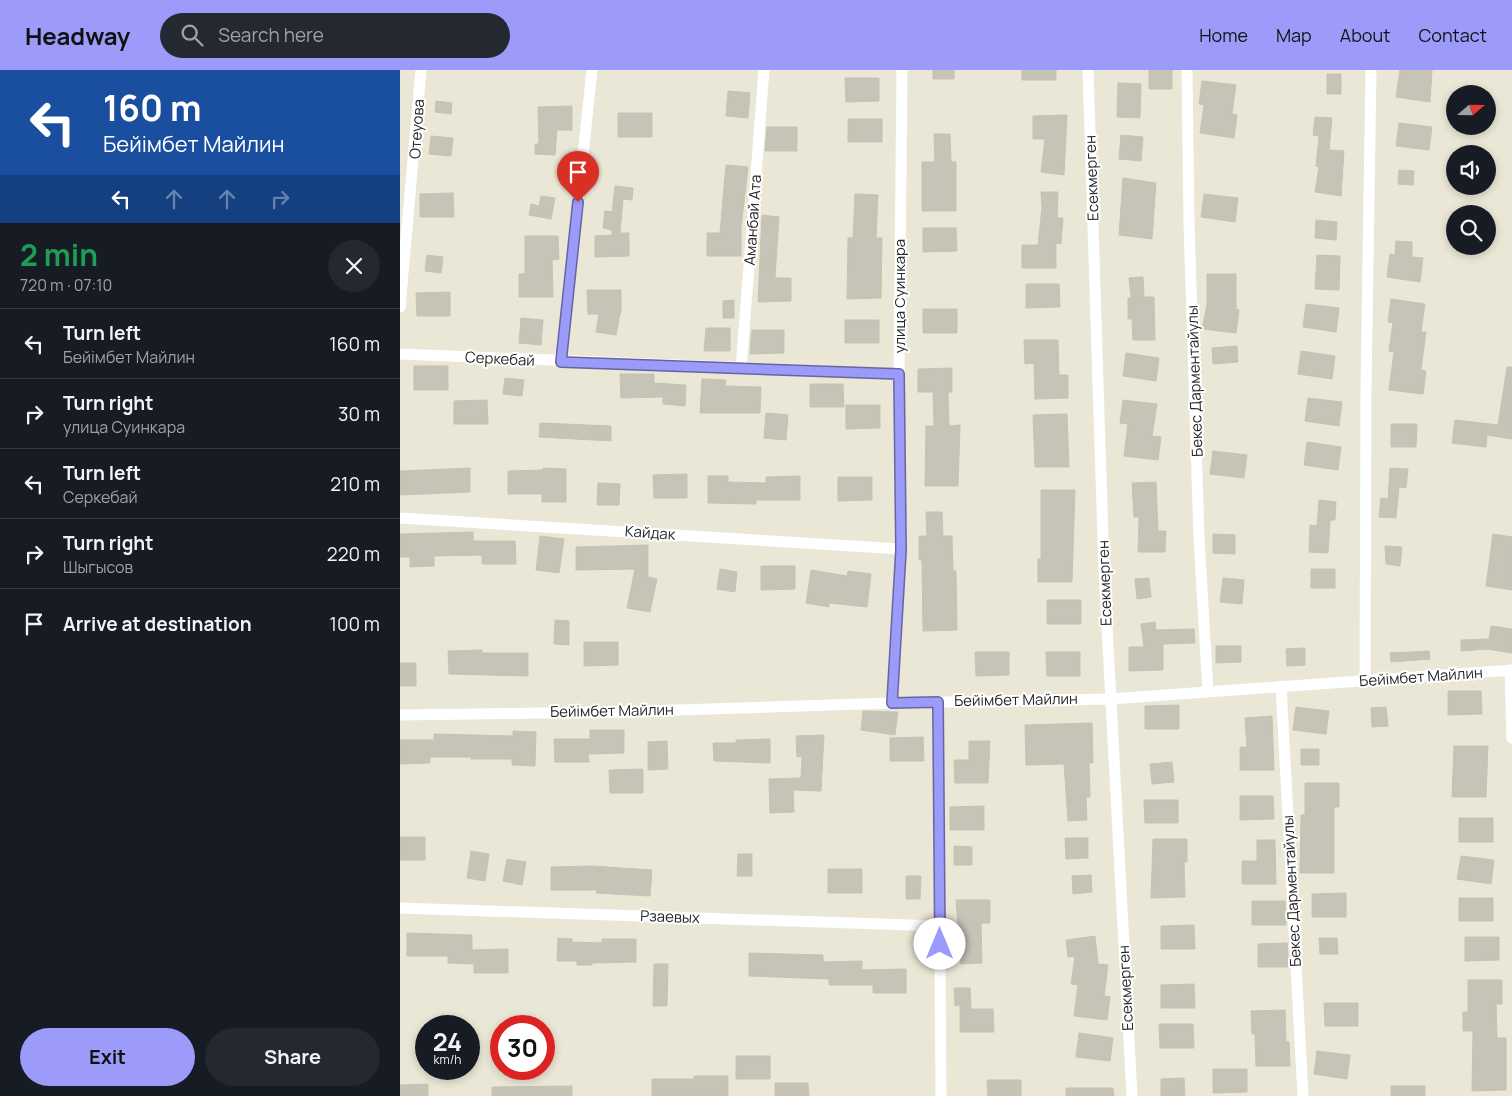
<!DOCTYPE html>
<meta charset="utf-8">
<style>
:root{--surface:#171b24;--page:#242831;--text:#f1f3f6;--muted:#9ea1a6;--line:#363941;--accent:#9c9bfa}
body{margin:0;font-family:Manrope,sans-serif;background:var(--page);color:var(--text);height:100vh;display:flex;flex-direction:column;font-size:19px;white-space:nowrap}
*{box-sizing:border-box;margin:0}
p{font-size:16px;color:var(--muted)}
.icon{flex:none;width:28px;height:28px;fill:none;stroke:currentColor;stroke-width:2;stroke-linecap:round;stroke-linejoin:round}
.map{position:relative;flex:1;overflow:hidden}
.drawer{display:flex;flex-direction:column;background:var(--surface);width:400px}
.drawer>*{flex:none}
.hud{background:#1a4fa0;color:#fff;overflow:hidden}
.needle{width:32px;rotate:70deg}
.controls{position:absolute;left:1046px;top:15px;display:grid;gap:10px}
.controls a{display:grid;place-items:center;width:50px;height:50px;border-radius:50%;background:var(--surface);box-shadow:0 2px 8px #0003;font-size:25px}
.speed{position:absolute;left:15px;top:945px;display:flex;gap:10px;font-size:25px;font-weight:700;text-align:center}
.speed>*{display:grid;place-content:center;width:65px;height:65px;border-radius:50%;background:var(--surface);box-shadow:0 2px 8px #0003;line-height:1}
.speed small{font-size:12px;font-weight:400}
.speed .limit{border:8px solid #d22;background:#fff;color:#111}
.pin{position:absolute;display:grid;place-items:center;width:42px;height:42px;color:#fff;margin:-51px -21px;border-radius:50% 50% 50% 0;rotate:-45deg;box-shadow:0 0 5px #0007}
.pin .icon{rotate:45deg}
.me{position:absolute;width:55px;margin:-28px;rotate:0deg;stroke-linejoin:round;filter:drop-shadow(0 0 4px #0008)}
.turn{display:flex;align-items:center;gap:18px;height:105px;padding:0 20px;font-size:22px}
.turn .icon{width:65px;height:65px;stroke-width:2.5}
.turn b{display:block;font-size:35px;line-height:42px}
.lanes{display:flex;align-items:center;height:48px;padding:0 20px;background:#0003;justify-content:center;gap:25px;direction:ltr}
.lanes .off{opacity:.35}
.round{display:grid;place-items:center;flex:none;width:52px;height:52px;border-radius:26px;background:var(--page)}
.headline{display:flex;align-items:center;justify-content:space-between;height:85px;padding:0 20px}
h1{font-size:30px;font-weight:700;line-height:38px;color:#1e9e55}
.primary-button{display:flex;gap:10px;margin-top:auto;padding:10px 20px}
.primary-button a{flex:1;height:58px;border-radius:30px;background:var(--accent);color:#111;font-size:20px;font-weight:700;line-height:58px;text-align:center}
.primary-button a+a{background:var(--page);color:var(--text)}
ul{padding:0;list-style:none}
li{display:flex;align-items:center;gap:15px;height:70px;padding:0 20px;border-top:1px solid var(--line)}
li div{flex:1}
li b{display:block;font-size:19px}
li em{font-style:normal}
header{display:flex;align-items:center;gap:30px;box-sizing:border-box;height:70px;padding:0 25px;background:var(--accent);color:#111}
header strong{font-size:24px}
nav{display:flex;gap:28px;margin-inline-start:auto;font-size:18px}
.search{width:350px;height:45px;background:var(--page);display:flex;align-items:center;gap:12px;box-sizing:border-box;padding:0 18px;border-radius:28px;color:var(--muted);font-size:19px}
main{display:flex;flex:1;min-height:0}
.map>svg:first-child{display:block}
.building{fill:#c6c3b7;stroke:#c6c3b0}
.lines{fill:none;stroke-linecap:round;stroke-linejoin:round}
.minor{stroke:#fff;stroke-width:11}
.route-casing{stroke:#6565a2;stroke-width:12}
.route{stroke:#9c9bfa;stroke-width:9}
.labels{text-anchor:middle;stroke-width:4;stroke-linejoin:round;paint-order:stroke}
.street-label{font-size:15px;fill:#272727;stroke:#fff}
</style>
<header>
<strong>Headway</strong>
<div class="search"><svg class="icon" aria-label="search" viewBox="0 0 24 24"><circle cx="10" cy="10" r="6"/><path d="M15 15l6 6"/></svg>Search here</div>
<nav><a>Home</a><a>Map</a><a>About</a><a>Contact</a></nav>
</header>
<main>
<section class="drawer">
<div class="hud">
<div class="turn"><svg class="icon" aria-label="left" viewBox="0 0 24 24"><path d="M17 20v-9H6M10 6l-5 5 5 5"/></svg><div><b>160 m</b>Бейімбет Майлин</div></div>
<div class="lanes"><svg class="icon" aria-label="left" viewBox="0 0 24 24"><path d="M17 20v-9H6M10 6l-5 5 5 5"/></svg><svg class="icon off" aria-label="ahead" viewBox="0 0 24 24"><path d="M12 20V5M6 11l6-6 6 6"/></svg><svg class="icon off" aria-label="ahead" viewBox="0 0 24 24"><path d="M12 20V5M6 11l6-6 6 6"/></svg><svg class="icon off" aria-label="right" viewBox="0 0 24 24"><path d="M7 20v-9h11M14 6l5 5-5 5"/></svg></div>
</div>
<div class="headline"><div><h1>2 min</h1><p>720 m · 07:10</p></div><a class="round"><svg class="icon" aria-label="close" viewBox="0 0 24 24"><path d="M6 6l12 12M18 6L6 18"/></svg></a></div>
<ul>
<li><svg class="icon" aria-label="left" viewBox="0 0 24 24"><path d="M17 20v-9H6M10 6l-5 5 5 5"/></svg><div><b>Turn left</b><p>Бейімбет Майлин</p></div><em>160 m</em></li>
<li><svg class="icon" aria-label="right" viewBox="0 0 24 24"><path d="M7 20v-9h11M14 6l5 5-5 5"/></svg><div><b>Turn right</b><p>улица Суинкара</p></div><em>30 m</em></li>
<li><svg class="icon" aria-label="left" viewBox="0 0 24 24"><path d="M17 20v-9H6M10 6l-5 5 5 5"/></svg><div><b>Turn left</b><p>Серкебай</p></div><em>210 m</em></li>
<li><svg class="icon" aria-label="right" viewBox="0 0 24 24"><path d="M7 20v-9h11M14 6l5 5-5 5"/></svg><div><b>Turn right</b><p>Шыгысов</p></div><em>220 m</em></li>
<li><svg class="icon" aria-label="arrive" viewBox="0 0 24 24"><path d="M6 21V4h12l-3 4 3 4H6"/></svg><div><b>Arrive at destination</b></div><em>100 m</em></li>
</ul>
<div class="primary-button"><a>Exit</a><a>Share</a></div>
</section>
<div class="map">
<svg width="1112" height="1026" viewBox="0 0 1112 1026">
<rect width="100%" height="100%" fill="#ebe7d6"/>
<path class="building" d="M533 0H554V9H533Z
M622 0H656V10H622Z
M749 0H772V19H749Z
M1000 0H1032L1030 32 996 27Z
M927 4H941V24H927Z
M445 8H479V31L446 32Z
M802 11 836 15 832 44 837 45 834 68 800 63 804 35 799 34Z
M718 13 741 14 740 48 717 47Z
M328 21 350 23 348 48 326 46Z
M36 31 52 33 51 44 35 42Z
M172 36V60H157L155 85 135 84V74H139L138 37Z
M218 43H252V67H218Z
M667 45 664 105 641 102 645 69H633V46Z
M915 47 932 48 929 80 944 81 941 126 915 122 919 97 916 96 919 66 913 65Z
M448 49H482V72H448Z
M999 53 1032 57 1029 80 996 76Z
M367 57H397V81H365Z
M534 64H550L551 92H556V141H522V92H535Z
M721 65 743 67 741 91 719 89Z
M31 66 53 68 51 86 29 84Z
M326 95 348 97 341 158V186H307V163H320Z
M999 100 1014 101 1013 115 998 114Z
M723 108 756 113 752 169 719 165Z
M215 116 233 118 232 130 223 129 220 163H229V186L195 187V166L212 165V160L203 158 205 141 212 142Z
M641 122H658L657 148H663L661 174 656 173V198H622V175H638L642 137Z
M53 123 54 147H20V124Z
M455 124 478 125 476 168H482L481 228 447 229 448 168H453Z
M804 124 838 128 835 152 801 147Z
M141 126 155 128 151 149 129 145 131 134 139 136Z
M362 145 379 147 375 208H391V231L358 232Z
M916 150 937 152 936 170 915 168Z
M523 158H556L557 181 523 182Z
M125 166H158L159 189 152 190 153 227H119V204H125Z
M996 171 1012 172V187L1023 188 1020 212 987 207 990 184 995 185Z
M27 185 43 187 41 203 25 201Z
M917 185 940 186 939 220 915 219Z
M807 204H836V239L839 240 836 263 802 259 807 235Z
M743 207 744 227H754L755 270H733L732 249H728V228H731L729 208Z
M626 214H659L660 237 626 238Z
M187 220H221V243H220L216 265 196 262 199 244H188Z
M50 222V246H17L16 223Z
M991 229 1025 234 1021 262H1026L1021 300 1026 301 1023 324 989 320 994 282 989 281 993 253 988 252Z
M334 230V248H323V231Z
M906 234 939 238 936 262 903 257Z
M523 239H557V263H523Z
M121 248 143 250 141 275 119 273Z
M445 250H479V273H445Z
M306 258H330V281H304Z
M352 260H384V283L350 284Z
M624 270H658L659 305H668V328L635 329 634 293 625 294Z
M837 276 838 292 813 294 812 278Z
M901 281 935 286 932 309 898 304Z
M726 283 759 288 756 311 723 306Z
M14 296H48V320H14Z
M1107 297H1112V369L1087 365 1086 377 1052 373 1055 350 1098 355Z
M552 298V322H548L549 356 560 355 558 416H525L526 356H534L533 322H518V299Z
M220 304H254V313L286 315 285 336 263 334V327L221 328Z
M105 308 124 310 122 326 103 324Z
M302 309 326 310 325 316 361 317 360 343H300Z
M410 314H443L444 337H410Z
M908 328 942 332 939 356 905 351Z
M87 330 88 354H54V331Z
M723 330 757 334 752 366 761 367 758 390 724 386 728 354 720 353Z
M446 335H480V358L446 359Z
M366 343 388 345 386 370 364 368Z
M667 344 669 397H635L633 345Z
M140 353 211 356V371L139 367Z
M991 354H1017L1016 377H991Z
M907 372 941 377 938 400 904 395Z
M813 381 847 385 844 408 810 404Z
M70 398V422L0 425V401Z
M143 398 166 399V432H142V424H108V401L143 400Z
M990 398 1008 399 1006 418 999 417 996 448 979 447 981 428 988 429Z
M287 404V428H254L253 405Z
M308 406H328V412L366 413V407L400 406V430H356V434L308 433Z
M438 407H472V430L438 431Z
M756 412 758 461H766L765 482H738L739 447H734L732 413Z
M198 413 220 414 219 435H197Z
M641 420H675L672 512H638V489H641Z
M919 430 936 432 935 450H930L928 483 909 482 910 455 917 456Z
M526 442H542L543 466H552L553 501H556L557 560 523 561 522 490H519V466H527Z
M73 462V471H115L116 494H82V485L34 486V496L10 497V487H0V464Z
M813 464 835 465V484L813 483Z
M1093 464 1112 467V520L1086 516Z
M140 466 164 469 159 503 136 500Z
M248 475V507L257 509 250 542 227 538 235 499 176 500V477Z
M985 476 1002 477 1000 496 986 494Z
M361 496H395V519L361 520Z
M320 499 337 502 335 522 317 519Z
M911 499H935V518H911Z
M411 500 447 506 448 501 471 504 467 537 429 533V537L406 533Z
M749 508 751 527 737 529 735 509Z
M823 508 844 510 842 534 820 532Z
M647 530H681V554H647Z
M155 550 169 551V575L154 574Z
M755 552 756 560 794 559 795 573 763 574V600L729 601V577H744L741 554Z
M1091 556 1112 559V583L1087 579 1061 581V570L1089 569Z
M184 572H218V595L184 596Z
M816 576H841V592L816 593Z
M905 578V595L887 596 886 579Z
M82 580V583H128V606L49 604 48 581Z
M1029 581 1030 589 991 592 990 583Z
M575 582H609V605L576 606Z
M646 582H680V606H647Z
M0 593H16V616H0Z
M1048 621H1081L1082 644 1048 645Z
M779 635V659H745V636Z
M896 637 929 641 926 664 893 660Z
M986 637 988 656 972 657 971 638Z
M463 641 498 642 495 665 461 660Z
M872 646 874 700H840V677H847L845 648Z
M692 653 693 693H689L690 727H686L687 750 668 751 664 694 626 695 625 655Z
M190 660H224V683L188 684 189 692H155L154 669H190Z
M113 661 136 662 135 696 112 695V689H71V687H30V693L0 694V670H34V664L113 666Z
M424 665 421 721 393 720 394 742 370 743 369 709 401 708 402 686 397 687 396 666Z
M523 667 524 691H490V668Z
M370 669V693L314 691 313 673H336V670Z
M267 671 268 699 248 700V672Z
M569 671H590L588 713H555L554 690H569Z
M1054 676H1088L1086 727H1052Z
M901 679H919V695H901Z
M772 692 774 712 752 714 750 694Z
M243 699V723H210L209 700Z
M905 713H939V737H934V803H900L901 745H905Z
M840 726H873L874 749 840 750Z
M744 730H778V753H745Z
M584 736V760H550V737Z
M1059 748H1093V772H1059Z
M0 767H25V790H0Z
M665 768H688V788L666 789Z
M753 769H787V792H784L785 827 751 828Z
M857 770H875L876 814H842V791H857Z
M554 776 572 777V795H554Z
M71 781 89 784 85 811 67 808Z
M338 784H352V806H337Z
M1061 786 1094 790 1091 814 1057 809Z
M107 789 126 792 122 815 103 811Z
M192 796 252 800 250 826 196 823 197 820H151V797Z
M428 799H462V823H428Z
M691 805 692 822 673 824 672 806Z
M506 806H521L520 829H506Z
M946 823V847H912V824Z
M1059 828H1093V851H1059Z
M556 830H590V853H581L582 893 561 894Z
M852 831H885L886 855H852Z
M794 855 795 879H761V856Z
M7 863 72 865V880L108 879V903H74V894L48 893V886H7Z
M695 866 698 894 708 895 704 926 710 927 707 950 674 946 678 915 671 914 675 886 668 887 666 870Z
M1065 867H1099V890L1065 891Z
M158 868 172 869V872L202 873V869H236V892L192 893V895H177V891H157Z
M919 868H937L938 884H920Z
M887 873 889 897H858V874Z
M349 883 423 885V892L462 891V900L506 899V923H473V915H429V909L349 906Z
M254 894H268L267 936H253Z
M1068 910H1102V934H1096L1097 968H1106V1020L1072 1021 1073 961H1063V942H1068Z
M794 914 795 938H761V915Z
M554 918H570L571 939H593L594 962H560V935L555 936Z
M924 933H958V956H925Z
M885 940 886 972H889L890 996H856L855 964H852L851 941Z
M759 954H793L794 978H760Z
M679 963 713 968 710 991 676 987Z
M917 981 950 985 947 1009 914 1004Z
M336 986H370V1009H336Z
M813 999H847V1022L813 1023Z
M294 1006H328V1026H252V1009H294Z
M784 1008 785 1026H761V1009Z
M587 1010H621V1026H588Z
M375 1013H408L409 1026H375Z
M28 1014V1026H0V1015Z
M172 1016V1026H92V1017Z
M991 1016H1025V1026H991Z
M666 1018H713L714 1026H666Z"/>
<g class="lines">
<path class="minor" d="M688 0 704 500 732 1026
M787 0 789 154 799 468 808 622
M0 237 21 0
M0 284 499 304
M161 292 192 0
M341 299 364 0
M0 448 501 479
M1110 600 1112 668
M965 612 966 320 971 0
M881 616 903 1026
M538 632 541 1026
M492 633 501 479 499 304 502 0
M0 645 215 642 492 633 710 629 1112 600
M0 838 540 856"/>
</g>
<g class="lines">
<defs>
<path id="route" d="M178 132 161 292 499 304 501 480 492 633 538 632 540 874"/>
</defs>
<use href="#route" class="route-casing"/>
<use href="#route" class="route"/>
</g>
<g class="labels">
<g class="street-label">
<text transform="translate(17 59) rotate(-86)" y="5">Отеуова</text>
<text transform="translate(692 108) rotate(-92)" y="5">Eсекмерген</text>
<text transform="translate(353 150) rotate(-86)" y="5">Аманбай Ата</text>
<text transform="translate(500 226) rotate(-90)" y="5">улица Суинкара</text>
<text transform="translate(100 289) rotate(3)" y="5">Серкебай</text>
<text transform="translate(795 311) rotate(-92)" y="5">Бекес Дарментайулы</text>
<text transform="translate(250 463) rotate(4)" y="5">Кайдак</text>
<text transform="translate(705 513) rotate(-92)" y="5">Eсекмерген</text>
<text transform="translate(1021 607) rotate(-4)" y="5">Бейімбет Майлин</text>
<text transform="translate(616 630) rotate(-1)" y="5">Бейімбет Майлин</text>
<text transform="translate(212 641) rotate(-1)" y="5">Бейімбет Майлин</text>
<text transform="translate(892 821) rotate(-93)" y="5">Бекес Дарментайулы</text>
<text transform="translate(270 847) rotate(2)" y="5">Рзаевых</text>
<text transform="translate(726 918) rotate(-93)" y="5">Eсекмерген</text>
</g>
</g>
</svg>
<div class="controls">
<a><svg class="needle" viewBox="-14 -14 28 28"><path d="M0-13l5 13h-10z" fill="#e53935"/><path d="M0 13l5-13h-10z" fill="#9ea1a6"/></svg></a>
<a><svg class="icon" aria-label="sound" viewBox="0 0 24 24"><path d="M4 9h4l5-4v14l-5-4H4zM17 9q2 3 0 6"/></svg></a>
<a><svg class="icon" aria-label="search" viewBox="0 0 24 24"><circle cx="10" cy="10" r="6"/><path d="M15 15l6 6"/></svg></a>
</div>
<div class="speed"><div>24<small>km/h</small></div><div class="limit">30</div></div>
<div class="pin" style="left:178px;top:132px;background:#d93025"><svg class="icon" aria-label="arrive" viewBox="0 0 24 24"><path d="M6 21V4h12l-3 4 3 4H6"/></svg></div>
<svg class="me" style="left:540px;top:874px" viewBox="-20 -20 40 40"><circle r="19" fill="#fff"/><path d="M0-13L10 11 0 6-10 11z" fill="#9c9bfa"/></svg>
</div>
</main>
